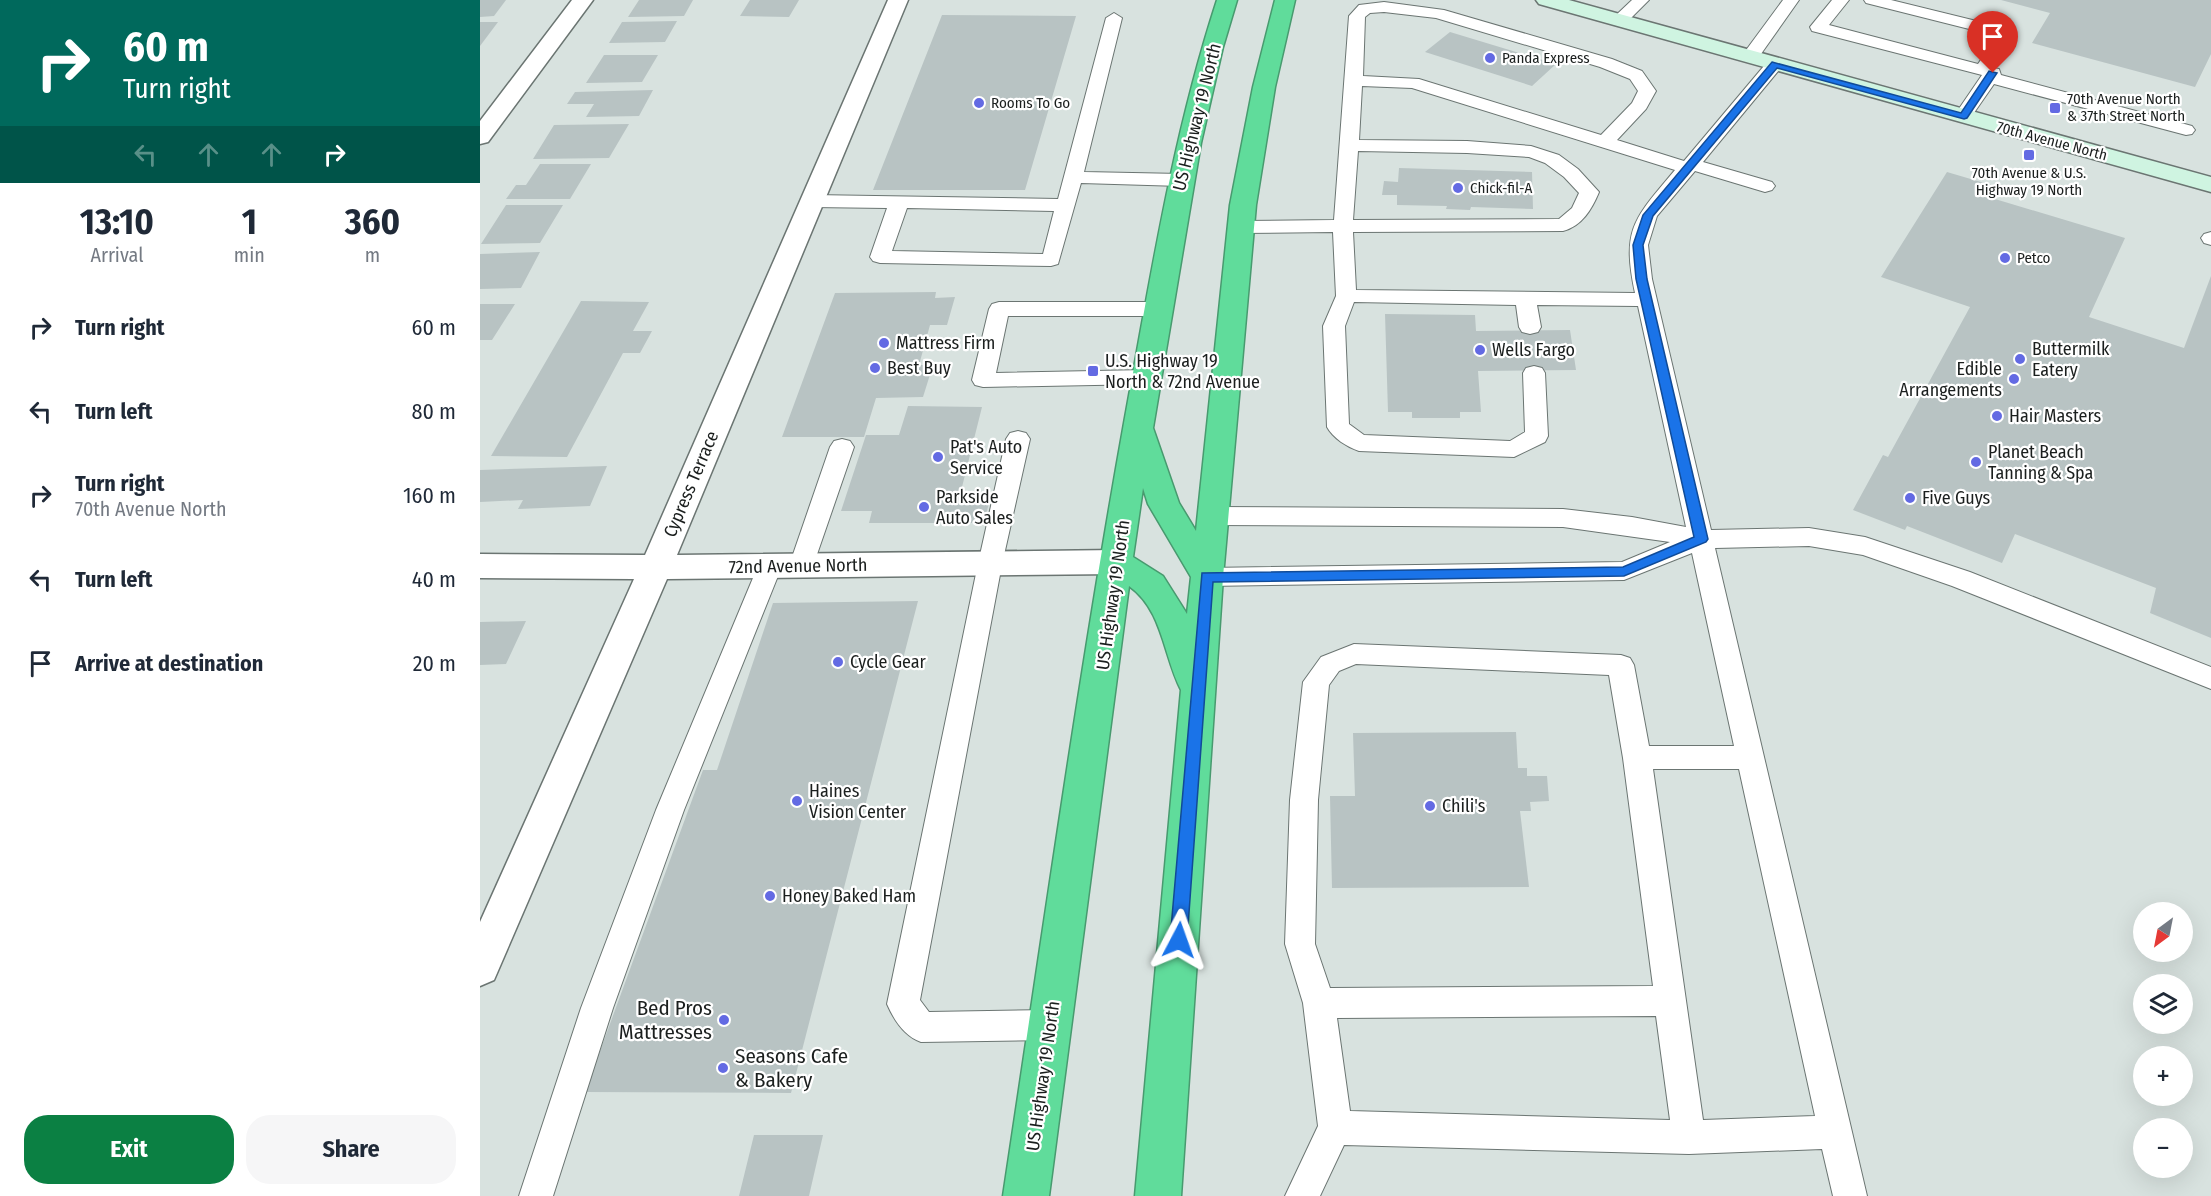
<!DOCTYPE html>
<meta charset="utf-8">
<style>
:root{--surface:#fff;--page:#f6f6f7;--text:#1f2937;--muted:#747a83;--accent:#0b8043}
body{margin:0;font-family:"Fira Sans Condensed",sans-serif;background:var(--page);color:var(--text);height:100vh;display:flex;flex-direction:column;font-size:22px;white-space:nowrap}
*{box-sizing:border-box;margin:0}
p{font-size:20px;color:var(--muted)}
.icon{flex:none;width:33px;height:33px;fill:none;stroke:currentColor;stroke-width:2;stroke-linecap:round;stroke-linejoin:round}
.map{position:relative;flex:1;overflow:hidden}
.drawer{display:flex;flex-direction:column;background:var(--surface);width:480px}
.drawer>*{flex:none}
.guide{background:#00695c;color:#fff;overflow:hidden}
.needle{width:39px;rotate:212deg}
.controls{position:absolute;left:1653px;top:902px;display:grid;gap:12px}
.controls a{display:grid;place-items:center;width:60px;height:60px;border-radius:50%;background:var(--surface);box-shadow:0 6px 24px #0002;font-size:30px}
.pin{position:absolute;display:grid;place-items:center;width:51px;height:51px;color:#fff;margin:-62px -26px;border-radius:50% 50% 50% 0;rotate:-45deg;box-shadow:0 0 6px #0007}
.pin .icon{rotate:45deg}
.me{position:absolute;width:66px;margin:-33px;rotate:4deg;stroke-linejoin:round;filter:drop-shadow(0 0 4px #0008)}
.turn{display:flex;align-items:center;gap:21px;height:126px;padding:0 24px;font-size:27px}
.turn .icon{width:78px;height:78px;stroke-width:2.5}
.turn b{display:block;font-size:42px;line-height:51px}
.lanes{display:flex;align-items:center;height:57px;padding:0 24px;background:#0003;justify-content:center;gap:30px;direction:ltr}
.lanes .off{opacity:.35}
.eta{display:flex;justify-content:space-evenly;align-items:center;height:102px;text-align:center}
.eta b{font-size:36px;font-weight:700;line-height:42px}
.action{display:flex;gap:12px;margin-top:auto;padding:12px 24px}
.action a{flex:1;height:69px;border-radius:24px;background:var(--accent);color:#fff;font-size:24px;font-weight:700;line-height:69px;text-align:center}
.action a+a{background:var(--page);color:var(--text)}
ul{padding:0;list-style:none}
li{display:flex;align-items:center;gap:18px;height:84px;padding:0 24px}
li div{flex:1}
li b{display:block;font-size:22px}
li em{font-style:normal}
main{display:flex;flex:1;min-height:0}
.map>svg:first-child{display:block}
.building{fill:#b8c3c3}
.lines{fill:none;stroke-linecap:round;stroke-linejoin:round}
.lane-casing{stroke:#6b7572;stroke-width:2}
.street-casing{stroke:#6b7572;stroke-width:3}
.secondary-casing{stroke:#6b7572;stroke-width:3}
.highway-casing{stroke:#489a6f;stroke-width:3}
.lane{fill:#fff;fill-rule:evenodd}
.street{fill:#fff;fill-rule:evenodd}
.secondary{fill:#cff4e1;fill-rule:evenodd}
.highway{fill:#60dc9b;fill-rule:evenodd}
.route{fill:#1a73e8;stroke:#114b97;stroke-width:1.5}
.poi-dot{fill:#636ae3;stroke:#fff;stroke-width:2}
.labels{text-anchor:middle;stroke-width:4.5;stroke-linejoin:round;paint-order:stroke}
.far-poi-label{font-size:15px;fill:#1b1f1e;stroke:#fff;text-anchor:start}
.far-street-label{font-size:15px;fill:#1b1f1e;stroke:#fff}
.street-label{font-size:18px;fill:#1b1f1e;stroke:#fff}
.poi-label{font-size:18px;fill:#1b1f1e;stroke:#fff;text-anchor:start}
.near-poi-label{font-size:21px;fill:#1b1f1e;stroke:#fff;text-anchor:end}
</style>
<main>
<section class="drawer">
<div class="guide">
<div class="turn"><svg class="icon" aria-label="right" viewBox="0 0 24 24"><path d="M7 20v-9h11M14 6l5 5-5 5"/></svg><div><b>60 m</b>Turn right</div></div>
<div class="lanes"><svg class="icon off" aria-label="left" viewBox="0 0 24 24"><path d="M17 20v-9H6M10 6l-5 5 5 5"/></svg><svg class="icon off" aria-label="ahead" viewBox="0 0 24 24"><path d="M12 20V5M6 11l6-6 6 6"/></svg><svg class="icon off" aria-label="ahead" viewBox="0 0 24 24"><path d="M12 20V5M6 11l6-6 6 6"/></svg><svg class="icon" aria-label="right" viewBox="0 0 24 24"><path d="M7 20v-9h11M14 6l5 5-5 5"/></svg></div>
</div>
<div class="eta">
<div><b>13:10</b><p>Arrival</p></div>
<div><b>1</b><p>min</p></div>
<div><b>360</b><p>m</p></div>
</div>
<ul>
<li><svg class="icon" aria-label="right" viewBox="0 0 24 24"><path d="M7 20v-9h11M14 6l5 5-5 5"/></svg><div><b>Turn right</b></div><em>60 m</em></li>
<li><svg class="icon" aria-label="left" viewBox="0 0 24 24"><path d="M17 20v-9H6M10 6l-5 5 5 5"/></svg><div><b>Turn left</b></div><em>80 m</em></li>
<li><svg class="icon" aria-label="right" viewBox="0 0 24 24"><path d="M7 20v-9h11M14 6l5 5-5 5"/></svg><div><b>Turn right</b><p>70th Avenue North</p></div><em>160 m</em></li>
<li><svg class="icon" aria-label="left" viewBox="0 0 24 24"><path d="M17 20v-9H6M10 6l-5 5 5 5"/></svg><div><b>Turn left</b></div><em>40 m</em></li>
<li><svg class="icon" aria-label="arrive" viewBox="0 0 24 24"><path d="M6 21V4h12l-3 4 3 4H6"/></svg><div><b>Arrive at destination</b></div><em>20 m</em></li>
</ul>
<div class="action"><a>Exit</a><a>Share</a></div>
</section>
<div class="map">
<svg width="1731" height="1196" viewBox="0 0 1731 1196">
<rect width="100%" height="100%" fill="#d8e2df"/>
<path class="building" d="M0 0H26L14 16 0 17Z
M159 0H213L204 16 148 17Z
M270 0H319L309 17 260 16Z
M1521 0H1731V54L1715 87 1552 43 1570 13Z
M462 15 596 16 545 190H393Z
M197 21 185 42 129 43 142 22Z
M0 22H18L0 46Z
M970 32 1076 64 1052 86 945 52Z
M124 55H178L162 82 106 83Z
M173 90 159 116 106 117 114 104H87L95 92Z
M149 124 129 158 53 159 74 125Z
M60 164H111L90 199H26L36 185H46Z
M919 168 1052 172 1053 209 991 207 990 210 966 209 967 206 917 205V195H902L904 181 918 182Z
M1467 172 1511 185 1505 196 1645 238 1609 317 1704 348 1731 276V638L1670 613 1676 588 1535 534 1522 563 1427 526 1425 530 1373 510 1403 455 1408 457 1490 307 1401 277Z
M26 205H83L60 243 1 244Z
M60 252 41 288 0 289V254Z
M456 292 455 298 475 297 467 325H450L439 365H453L443 397 396 398 384 437H302L355 293Z
M101 301 169 302 153 331H172L160 353H143L87 457 11 456Z
M0 304H35L12 340H0Z
M905 314 995 315 996 331 1090 330 1096 370 998 371 1001 412H980V418H932V412H908Z
M428 406 502 407 478 503H509L504 523H389L392 511H361L386 435H419Z
M127 466 110 506 38 509 43 500 0 502V470Z
M438 601 311 1093 105 1092 223 770H237L293 603Z
M46 621 26 664 0 665V622Z
M1036 732 1038 768H1047V776H1067L1069 801 1050 802 1051 811H1040L1049 887 852 888 850 796H875L873 733Z
M274 1135H343L329 1196H259Z"/>
<g class="lines">
<defs>
<path id="lane" d="M1152 0H1169L1145 24H1133L1131 21 1133 18Z
M1303 0H1319L1276 61H1264L1261 57Z
M1352 0H1369L1349 25 1498 64 1517 36 1386 3 1384 0H1411L1533 30 1535 34 1513 68 1519 69 1521 75 1712 126 1715 130 1712 134 1706 135 1514 84 1489 120H1477L1474 116 1502 75 1332 31 1330 27Z
M904 2 964 10 1132 59 1162 71 1176 91 1166 109 1137 140 1204 161 1289 60H1301L1304 64 1223 162 1292 182 1295 186 1292 190 1285 192 1215 171 1177 216 1168 245 1172 279 1231 530 1329 528 1385 537 1490 572 1731 667V689L1472 586 1383 555 1329 546 1235 548 1387 1196H1353L1342 1149 1209 1154 864 1145 840 1196H805L838 1126 823 1003 805 944 810 800 823 682 841 657 874 644 1141 655 1150 658 1154 665 1169 746H1254L1212 553 1144 580 727 586 718 584 714 577 718 570 727 568 1142 562 1190 542 1083 527 732 525 723 522 720 516 723 510 732 507 1083 509 1152 517 1206 527 1158 306 1057 305 1061 327 1058 332 1050 334 1042 332 1039 327 1036 305 874 302 865 326 869 424 884 435 1030 441 1045 432 1043 373 1046 368 1054 366 1062 368 1065 373 1068 436 1065 442 1034 457 879 451C867 447 853 438 847 427L843 326 856 296 853 232 760 233 753 231 750 227 753 223 760 221 854 220 869 16 879 5ZM904 12 956 18 1120 67 1150 79 1158 91 1152 103 1121 135 939 79 883 76 885 17 890 13ZM882 86 932 88 1195 170C1155 218 1141 228 1155 293L876 290 873 232 1083 231C1102 226 1112 209 1119 192L1098 169 1079 155 1051 146 987 141 879 140ZM878 151 987 153 1049 157 1065 163 1084 177 1099 193 1092 208 1079 219 873 220ZM876 664 1129 675 1143 758 1173 986 850 988 835 944 838 800 849 685 859 671ZM1173 769H1259L1335 1116 1223 1120ZM1176 1016 1190 1120 870 1111 857 1018Z
M634 13 642 18 604 172 701 174 708 176 710 180 708 184 701 186 601 183 578 264 571 266 400 263 393 261 390 257 407 208 332 207 325 205 322 201 325 197 332 195 578 199 626 18ZM427 208 574 211 563 254 412 251Z
M1731 232V245L1724 243 1721 238 1724 234Z
M519 302H679L686 304 689 309 686 314 679 316H528L516 373 667 370 675 372 678 377 675 382 667 384 503 387 495 385 492 380 509 309 512 304Z
M538 431 546 433 550 439 522 564 440 1000 449 1012 570 1010 581 1014 586 1025 581 1036 570 1040 441 1042C424 1036 414 1020 407 1004L498 564 526 439 530 433Z
M362 439 370 441 374 447 333 566 330 573 321 575 312 573 309 566 350 447 354 441Z
M290 557 299 559 302 566 204 810 133 1008 73 1196H39L101 1008 176 810 278 566 281 559Z"/>
<path id="street" d="M92 0H113L8 142 0 144V121Z
M408 0H428L197 555 637 550 648 554 653 562 648 570 637 574 187 579 14 980 0 986V922L154 579 0 578V554L165 555Z"/>
<path id="secondary" d="M1056 0H1089L1731 177V192L1059 4Z"/>
<path id="highway" d="M737 0H757L743 47 721 143 673 428 699 503 716 531 750 205 773 87 795 0H815L795 87 776 205 743 577 701 1196H655L701 690C683 655 683 610 649 586L569 1196H523C562 938 598 680 644 423 670 281 692 138 737 0ZM663 488 668 504 711 577 707 614 683 576 653 557Z"/>
</defs>
<use href="#lane" class="lane-casing"/>
<use href="#street" class="street-casing"/>
<use href="#secondary" class="secondary-casing"/>
<use href="#highway" class="highway-casing"/>
<use href="#lane" class="lane"/>
<use href="#street" class="street"/>
<use href="#secondary" class="secondary"/>
<use href="#highway" class="highway"/>
</g>
<path class="route" d="M1292 62 1481 113 1509 71 1517 73 1487 118 1484 119 1297 68 1173 216 1163 245 1167 279 1228 539 1226 542 1144 576 733 582 707 940 705 945 699 947 693 945 690 940 722 573 1143 567 1214 537 1156 279 1153 245 1163 215Z"/>
<g class="poi-dot">
<circle cx="1010" cy="58" r="6"/>
<circle cx="499" cy="103" r="6"/>
<rect x="1569" y="102" width="12" height="12" rx="3"/>
<rect x="1543" y="149" width="12" height="12" rx="3"/>
<circle cx="978" cy="188" r="6"/>
<circle cx="1525" cy="258" r="6"/>
<circle cx="404" cy="343" r="6"/>
<circle cx="1000" cy="350" r="6"/>
<circle cx="1540" cy="359" r="6"/>
<circle cx="395" cy="368" r="6"/>
<rect x="607" y="365" width="12" height="12" rx="3"/>
<circle cx="1534" cy="379" r="6"/>
<circle cx="1517" cy="416" r="6"/>
<circle cx="458" cy="457" r="6"/>
<circle cx="1496" cy="462" r="6"/>
<circle cx="1430" cy="498" r="6"/>
<circle cx="444" cy="507" r="6"/>
<circle cx="358" cy="662" r="6"/>
<circle cx="317" cy="801" r="6"/>
<circle cx="950" cy="806" r="6"/>
<circle cx="290" cy="896" r="6"/>
<circle cx="244" cy="1020" r="6"/>
<circle cx="243" cy="1068" r="6"/>
</g>
<g class="labels">
<g class="far-poi-label">
<text x="1022" y="63">Panda Express</text>
<text x="1587" y="104">70th Avenue North<tspan x="1587" dy="17">&amp; 37th Street North</tspan></text>
<text x="511" y="108">Rooms To Go</text>
<text x="1549" y="178" text-anchor="middle">70th Avenue &amp; U.S.<tspan x="1549" dy="17">Highway 19 North</tspan></text>
<text x="990" y="193">Chick-fil-A</text>
<text x="1537" y="263">Petco</text>
</g>
<g class="far-street-label">
<text transform="translate(1572 141) rotate(15)" y="5">70th Avenue North</text>
</g>
<g class="street-label">
<text transform="translate(717 117) rotate(-76)" y="6">US Highway 19 North</text>
<text transform="translate(211 484) rotate(-67)" y="6">Cypress Terrace</text>
<text transform="translate(318 566) rotate(-1)" y="6">72nd Avenue North</text>
<text transform="translate(633 595) rotate(-82)" y="6">US Highway 19 North</text>
<text transform="translate(563 1076) rotate(-82)" y="6">US Highway 19 North</text>
</g>
<g class="poi-label">
<text x="416" y="349">Mattress Firm</text>
<text x="1552" y="355">Buttermilk<tspan x="1552" dy="21">Eatery</tspan></text>
<text x="1012" y="356">Wells Fargo</text>
<text x="625" y="367">U.S. Highway 19<tspan x="625" dy="21">North &amp; 72nd Avenue</tspan></text>
<text x="407" y="374">Best Buy</text>
<text x="1522" y="375" text-anchor="end">Edible<tspan x="1522" dy="21">Arrangements</tspan></text>
<text x="1529" y="422">Hair Masters</text>
<text x="470" y="453">Pat's Auto<tspan x="470" dy="21">Service</tspan></text>
<text x="1508" y="458">Planet Beach<tspan x="1508" dy="21">Tanning &amp; Spa</tspan></text>
<text x="456" y="503">Parkside<tspan x="456" dy="21">Auto Sales</tspan></text>
<text x="1442" y="504">Five Guys</text>
<text x="370" y="668">Cycle Gear</text>
<text x="329" y="797">Haines<tspan x="329" dy="21">Vision Center</tspan></text>
<text x="962" y="812">Chili's</text>
<text x="302" y="902">Honey Baked Ham</text>
</g>
<g class="near-poi-label">
<text x="232" y="1015">Bed Pros<tspan x="232" dy="24">Mattresses</tspan></text>
<text x="255" y="1063" text-anchor="start">Seasons Cafe<tspan x="255" dy="24">&amp; Bakery</tspan></text>
</g>
</g>
</svg>
<div class="controls">
<a><svg class="needle" viewBox="-14 -14 28 28"><path d="M0-13l5 13h-10z" fill="#e53935"/><path d="M0 13l5-13h-10z" fill="#747a83"/></svg></a>
<a><svg class="icon" aria-label="layers" viewBox="0 0 24 24"><path d="M12 4l9 5-9 5-9-5zM3 14l9 5 9-5"/></svg></a>
<a>+</a>
<a>−</a>
</div>
<div class="pin" style="left:1513px;top:73px;background:#d93025"><svg class="icon" aria-label="arrive" viewBox="0 0 24 24"><path d="M6 21V4h12l-3 4 3 4H6"/></svg></div>
<svg class="me" style="left:699px;top:940px" viewBox="-20 -20 40 40"><path d="M0-17L14 15 0 8-14 15z" fill="#1a73e8" stroke="#fff" stroke-width="4"/></svg>
</div>
</main>
